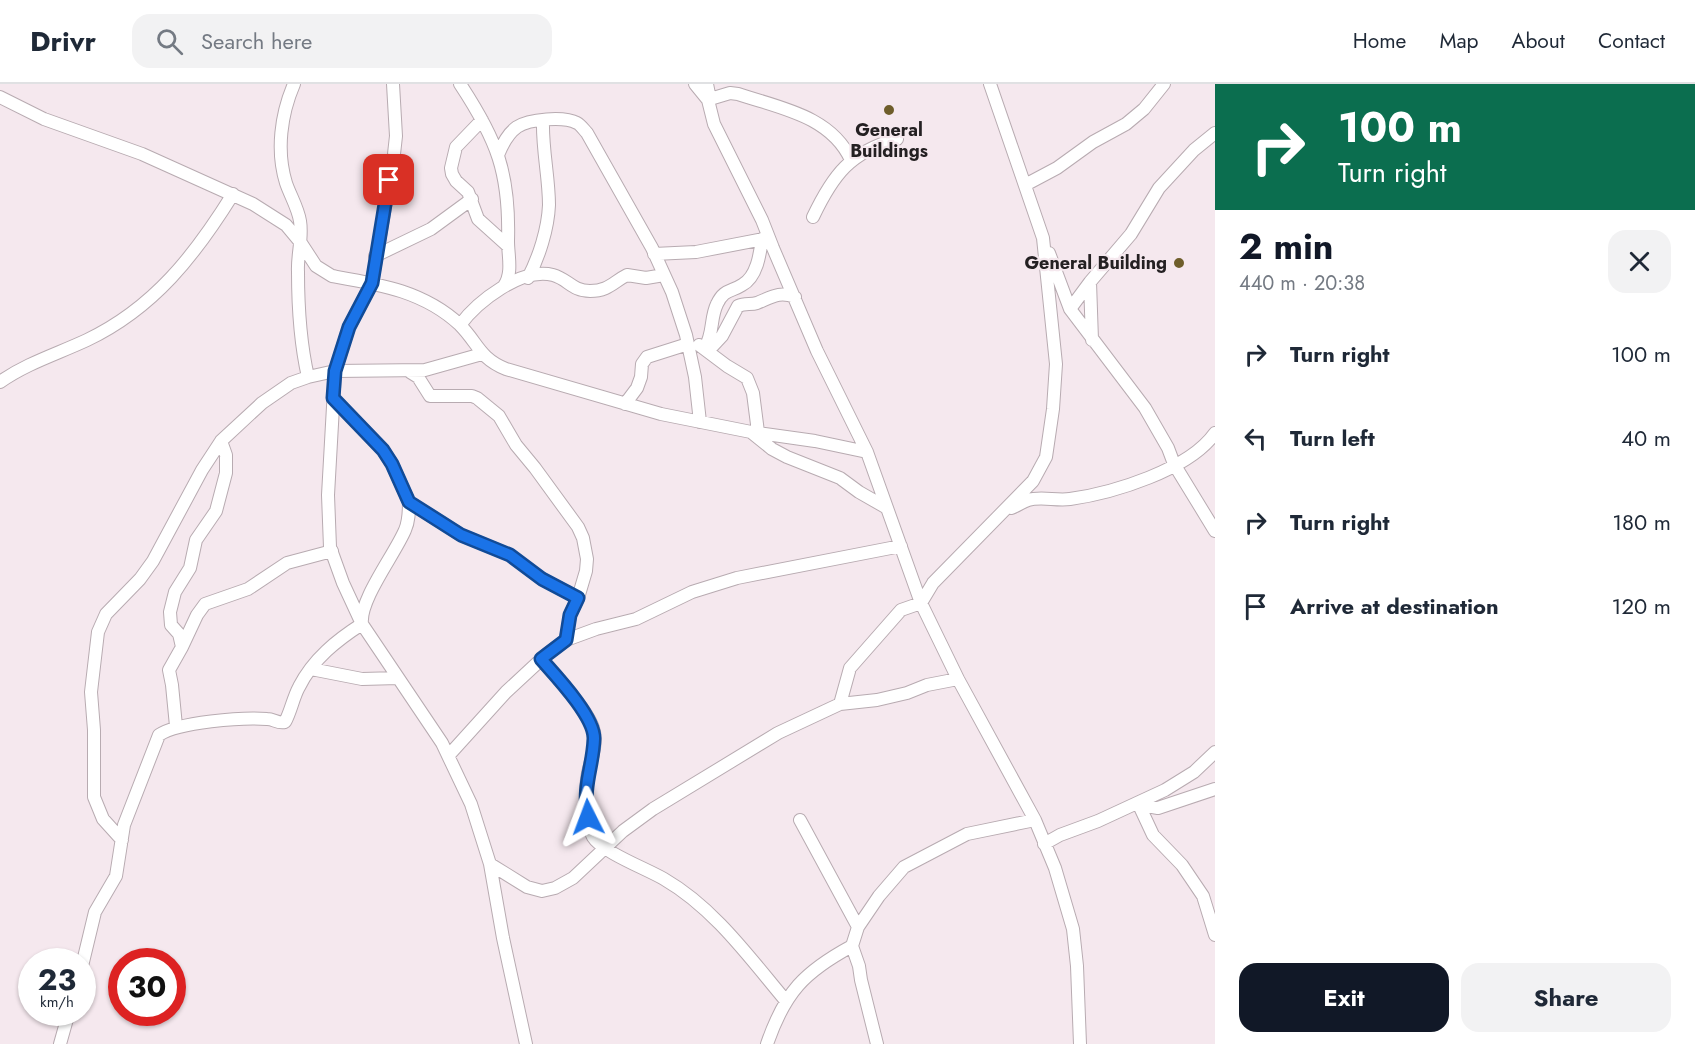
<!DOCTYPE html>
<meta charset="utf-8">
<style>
:root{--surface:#fff;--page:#f2f2f3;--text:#1f2937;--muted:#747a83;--line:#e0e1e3;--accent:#111827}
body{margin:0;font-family:Jost,sans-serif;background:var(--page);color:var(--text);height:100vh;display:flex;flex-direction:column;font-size:22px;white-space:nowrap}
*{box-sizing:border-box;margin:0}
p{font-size:20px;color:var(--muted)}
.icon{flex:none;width:33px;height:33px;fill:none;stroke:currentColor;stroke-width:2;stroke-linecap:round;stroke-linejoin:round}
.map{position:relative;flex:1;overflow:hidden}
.side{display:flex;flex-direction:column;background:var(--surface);width:480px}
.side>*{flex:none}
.guide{background:#0b6e4f;color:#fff;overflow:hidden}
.speed{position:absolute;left:18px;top:864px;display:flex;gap:12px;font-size:30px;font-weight:700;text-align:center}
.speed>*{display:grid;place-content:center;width:78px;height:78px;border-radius:50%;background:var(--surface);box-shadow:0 2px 4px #0004;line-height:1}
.speed small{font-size:15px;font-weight:400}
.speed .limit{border:9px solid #d22;background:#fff;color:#111}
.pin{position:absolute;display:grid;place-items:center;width:51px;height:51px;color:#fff;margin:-26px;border-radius:12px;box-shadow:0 3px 9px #0006}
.me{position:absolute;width:66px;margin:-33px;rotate:357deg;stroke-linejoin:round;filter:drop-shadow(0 0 4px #0008)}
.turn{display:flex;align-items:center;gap:21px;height:126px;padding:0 24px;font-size:27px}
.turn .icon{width:78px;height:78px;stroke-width:2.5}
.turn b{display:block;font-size:42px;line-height:51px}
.round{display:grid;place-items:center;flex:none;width:63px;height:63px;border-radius:18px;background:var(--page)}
.overview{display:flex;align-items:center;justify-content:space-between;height:102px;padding:0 24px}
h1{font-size:36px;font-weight:700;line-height:45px;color:var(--accent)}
.cta{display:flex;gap:12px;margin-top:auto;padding:12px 24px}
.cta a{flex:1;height:69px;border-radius:18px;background:var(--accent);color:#fff;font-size:24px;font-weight:700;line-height:69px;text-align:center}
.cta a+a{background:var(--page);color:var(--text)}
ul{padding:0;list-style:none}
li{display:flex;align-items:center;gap:18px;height:84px;padding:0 24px}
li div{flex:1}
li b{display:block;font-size:22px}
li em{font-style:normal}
header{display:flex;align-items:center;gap:36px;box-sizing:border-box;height:84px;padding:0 30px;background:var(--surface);border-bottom:2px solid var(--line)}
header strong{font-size:28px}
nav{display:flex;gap:33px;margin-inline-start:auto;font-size:21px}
.search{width:420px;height:54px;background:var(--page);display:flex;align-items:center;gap:15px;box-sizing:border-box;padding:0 21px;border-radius:18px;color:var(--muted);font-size:22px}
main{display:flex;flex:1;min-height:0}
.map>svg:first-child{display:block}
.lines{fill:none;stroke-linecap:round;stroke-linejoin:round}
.minor-casing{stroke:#b8abb1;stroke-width:14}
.minor{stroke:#fff;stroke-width:12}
.route-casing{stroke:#114b97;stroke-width:15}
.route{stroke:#1a73e8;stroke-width:10}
.poi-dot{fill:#6e5d2a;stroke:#f5e8ee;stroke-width:2}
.labels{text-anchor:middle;stroke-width:4.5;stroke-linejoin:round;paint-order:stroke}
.poi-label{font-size:18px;font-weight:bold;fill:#242022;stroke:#f5e8ee}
</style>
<header>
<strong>Drivr</strong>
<div class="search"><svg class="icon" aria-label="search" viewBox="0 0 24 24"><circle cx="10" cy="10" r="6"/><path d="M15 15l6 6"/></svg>Search here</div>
<nav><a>Home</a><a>Map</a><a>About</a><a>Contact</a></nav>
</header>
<main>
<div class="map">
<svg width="1215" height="960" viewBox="0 0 1215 960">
<rect width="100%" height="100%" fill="#f5e8ee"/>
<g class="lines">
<defs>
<path id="minor" d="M294 0C281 30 276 67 286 99 290 111 298 124 300 137 303 154 297 171 298 188 298 223 300 258 308 293
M393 0 396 52 394 70 372 199 349 243 335 287 328 411 330 463 343 499 362 540 442 659 471 720 490 780 503 854 526 960
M460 0C497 56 510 89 508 157 508 172 513 189 504 202
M695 0 708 16 714 40 762 136 773 164 817 267 867 368 921 519 958 595 1035 736 1055 784 1073 845 1077 882 1080 960
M707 0 710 15 730 9 738 10C780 24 831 32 851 76
M0 13 44 35 142 70 253 120 286 141 301 159 316 182 332 192C378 200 424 207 460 241 478 259 479 274 506 285L661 330 751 348 815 357 867 368
M482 36 456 63 451 84 452 90 456 97 468 108 478 135 508 162
M498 71C502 61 507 50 517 43 529 35 564 32 577 39 581 41 584 46 587 49L652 164 672 208 686 251 695 293 700 338
M1025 101 1057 84 1093 58 1126 40 1144 25 1164 0
M813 133C833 91 850 68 897 55
M1049 169 1070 225 1145 324 1168 364 1174 380 1215 447
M654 170 696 168 769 154
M375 172 431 145 472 115
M528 194C539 173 548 145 549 121 549 93 542 65 543 36
M1090 198 1092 256
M1070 225 1090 198 1131 150 1159 104 1194 66 1215 49
M460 241C477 218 521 183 553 191 568 195 572 207 590 207 609 207 613 198 627 191L646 194 664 191
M699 261 727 282 747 294 753 309 758 348
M705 264C714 248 710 234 717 220 724 205 731 208 742 201 757 193 760 170 762 155
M708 267 722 252 738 222C745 219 751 221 757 219 772 213 779 207 795 213
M410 288 418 293 430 312H472L477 314 499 332 516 361 535 384 578 443 583 454 587 475 586 487 578 514 570 531 566 556
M0 298C27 279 57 270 87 256 154 224 195 171 233 110
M333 314 383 366 392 380 409 418 461 451 510 471 542 495 578 514
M625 320 637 304 641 293 642 280 647 273 688 260
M751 348 772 365 787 373 840 394 859 408 887 424
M1011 424C1017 422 1022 418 1028 416 1041 412 1056 417 1070 415 1113 409 1189 386 1215 349
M182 563 179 550 171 541 170 528 175 508 190 484 196 456 216 427 226 389V371L221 357
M541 575C555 591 587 625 593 644 598 658 591 676 588 689 585 705 585 739 593 753 602 768 647 785 664 795 714 824 749 873 786 917
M311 585 362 595 398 594
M840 620 850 584 901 526 921 519 933 499 1033 397 1046 373 1053 325 1056 280 1043 154 990 0
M176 642 172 601 169 586 182 563 197 531 205 520 248 505 287 479 332 467
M449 671 506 608 547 570 566 556 596 545 636 535 692 508 737 494 901 462
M1136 720 1158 724 1215 705
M1139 721 1153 751 1182 781 1203 812 1215 851
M800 736 858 843
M122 756 103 735 94 713V646L91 608 98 548 106 530 140 495 153 477 202 386 221 357 262 319 291 299 308 293 335 287 425 286 482 270
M1044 760 1060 751 1098 737 1165 706 1194 688 1215 668
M490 780 527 803 542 807 555 804 573 794 623 747 653 725 778 649 840 620 877 616 907 609 927 601 958 595
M852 862 859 882 861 896 877 960
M82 882 95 828 116 792 124 741 159 651C178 638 243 633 267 635 274 635 278 640 285 638 291 627 293 614 299 603 313 575 337 556 362 540 359 516 395 470 405 446 409 437 409 428 409 418
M60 960 69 928
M767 960C785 908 804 888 852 862L858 843 879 812 904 783 967 750 1035 736"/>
</defs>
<use href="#minor" class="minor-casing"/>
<use href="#minor" class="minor"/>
</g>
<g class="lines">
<defs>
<path id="route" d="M389 96 372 199 349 243 335 287 333 314 383 366 392 380 409 418 461 451 510 471 542 495 578 514 570 531 566 556 541 575C556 592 595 633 594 655 593 683 582 702 588 733"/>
</defs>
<use href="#route" class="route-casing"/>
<use href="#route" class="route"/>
</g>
<g class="poi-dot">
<circle cx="889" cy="26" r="6"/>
<circle cx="1179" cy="179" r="6"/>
</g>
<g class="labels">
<g class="poi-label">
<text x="889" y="52">General<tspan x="889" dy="21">Buildings</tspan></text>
<text x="1167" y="185" text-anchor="end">General Building</text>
</g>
</g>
</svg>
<div class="speed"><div>23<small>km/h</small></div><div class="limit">30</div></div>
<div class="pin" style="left:389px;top:96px;background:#d93025"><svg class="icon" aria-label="arrive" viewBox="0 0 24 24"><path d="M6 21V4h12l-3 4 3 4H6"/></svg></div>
<svg class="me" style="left:588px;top:733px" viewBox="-20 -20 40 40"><path d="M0-17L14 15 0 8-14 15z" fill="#1a73e8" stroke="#fff" stroke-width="4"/></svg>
</div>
<section class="side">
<div class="guide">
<div class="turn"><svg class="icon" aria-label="right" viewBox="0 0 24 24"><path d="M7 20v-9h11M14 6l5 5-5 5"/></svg><div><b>100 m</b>Turn right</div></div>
</div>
<div class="overview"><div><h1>2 min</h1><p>440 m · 20:38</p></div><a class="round"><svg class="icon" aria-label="close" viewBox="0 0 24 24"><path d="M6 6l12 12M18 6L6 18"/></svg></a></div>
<ul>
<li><svg class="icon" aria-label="right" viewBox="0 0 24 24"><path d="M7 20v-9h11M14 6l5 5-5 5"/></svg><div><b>Turn right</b></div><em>100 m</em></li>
<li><svg class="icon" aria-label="left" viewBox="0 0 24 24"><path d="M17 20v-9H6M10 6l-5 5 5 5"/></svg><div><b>Turn left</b></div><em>40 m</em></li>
<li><svg class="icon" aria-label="right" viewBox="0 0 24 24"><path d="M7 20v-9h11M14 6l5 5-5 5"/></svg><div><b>Turn right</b></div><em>180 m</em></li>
<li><svg class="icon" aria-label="arrive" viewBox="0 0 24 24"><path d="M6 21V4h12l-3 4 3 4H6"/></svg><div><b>Arrive at destination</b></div><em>120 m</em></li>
</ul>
<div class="cta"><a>Exit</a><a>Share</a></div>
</section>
</main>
